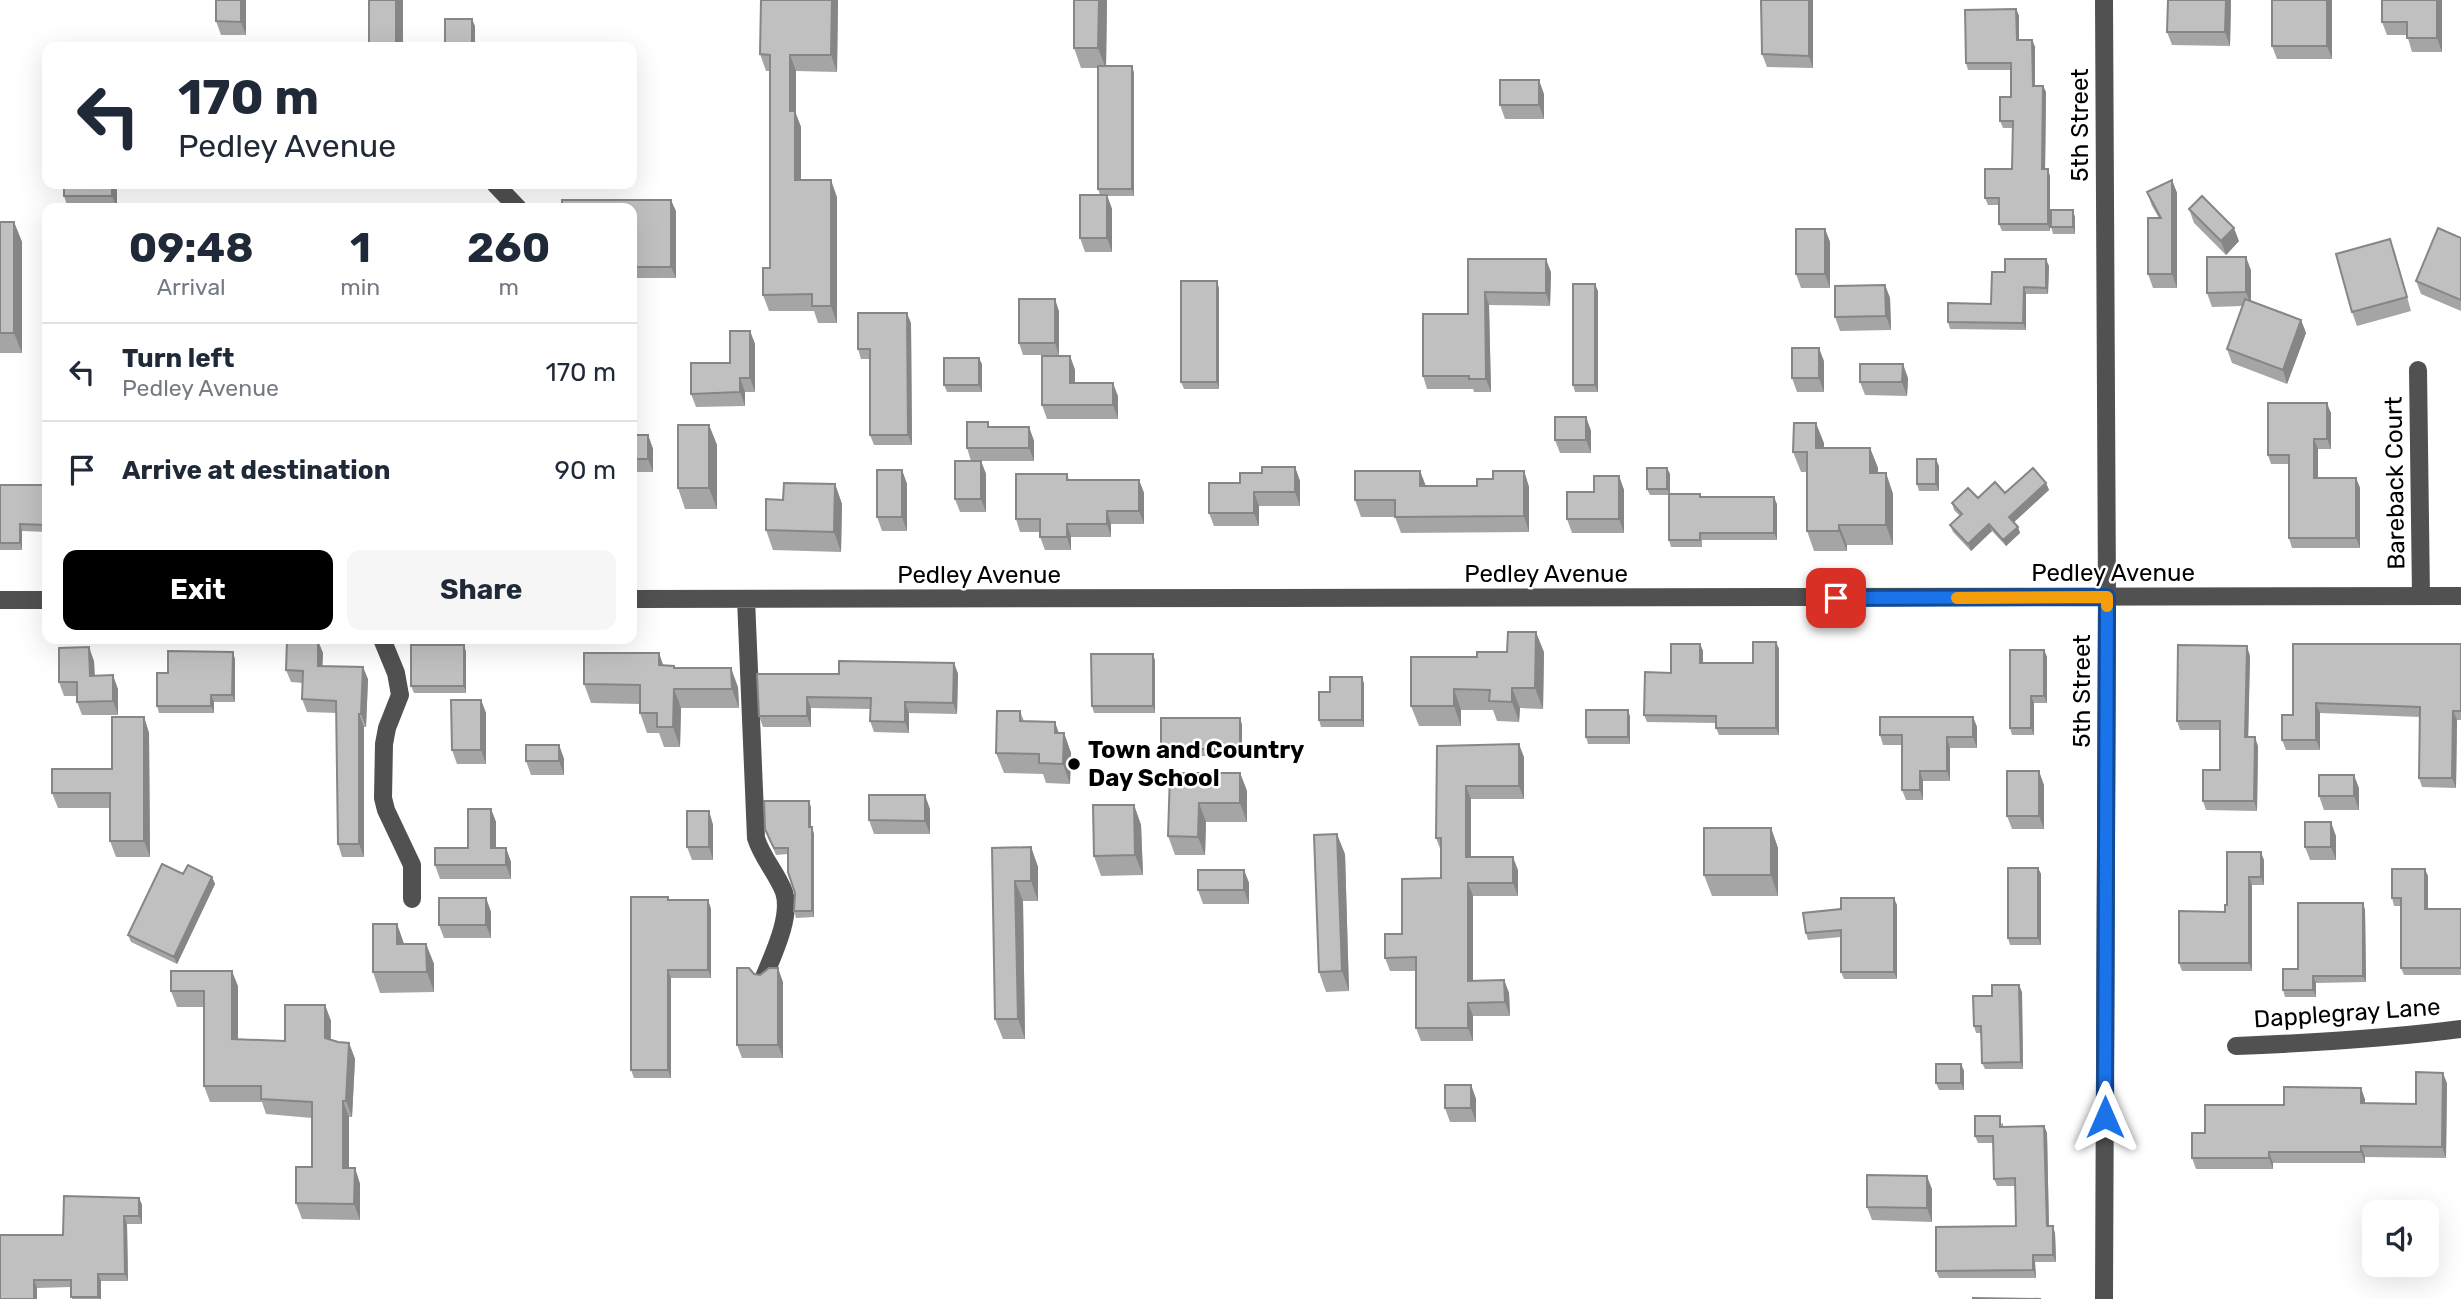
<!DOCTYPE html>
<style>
:root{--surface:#fff;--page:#f6f6f7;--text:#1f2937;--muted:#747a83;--line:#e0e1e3;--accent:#000}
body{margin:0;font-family:Rubik,sans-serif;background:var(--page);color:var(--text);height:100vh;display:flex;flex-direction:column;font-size:26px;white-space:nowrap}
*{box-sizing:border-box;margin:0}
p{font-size:23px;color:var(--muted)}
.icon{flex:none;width:38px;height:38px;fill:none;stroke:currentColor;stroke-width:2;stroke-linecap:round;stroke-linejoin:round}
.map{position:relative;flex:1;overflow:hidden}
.panel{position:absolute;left:42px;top:203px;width:595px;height:441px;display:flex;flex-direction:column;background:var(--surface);border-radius:14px;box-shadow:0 7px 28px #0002}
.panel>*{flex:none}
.guide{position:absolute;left:42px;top:42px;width:595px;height:147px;border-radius:14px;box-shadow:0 7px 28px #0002;background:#fff;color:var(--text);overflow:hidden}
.tools{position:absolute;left:2362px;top:1200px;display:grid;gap:14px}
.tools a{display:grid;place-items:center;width:77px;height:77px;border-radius:14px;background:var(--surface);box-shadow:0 7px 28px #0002;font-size:35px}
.pin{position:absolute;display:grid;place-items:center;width:60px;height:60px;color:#fff;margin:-30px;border-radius:14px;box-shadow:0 4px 10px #0006}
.me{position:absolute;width:77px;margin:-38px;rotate:0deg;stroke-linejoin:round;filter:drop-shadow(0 0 5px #0008)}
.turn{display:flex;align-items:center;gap:24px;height:147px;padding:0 21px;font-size:32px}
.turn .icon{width:91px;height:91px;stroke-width:2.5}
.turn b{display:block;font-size:49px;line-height:60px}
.eta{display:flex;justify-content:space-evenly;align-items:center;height:119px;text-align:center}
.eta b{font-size:42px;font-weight:700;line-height:49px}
.cta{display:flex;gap:14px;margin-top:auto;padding:14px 21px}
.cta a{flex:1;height:80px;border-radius:14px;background:var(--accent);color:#fff;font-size:28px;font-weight:700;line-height:80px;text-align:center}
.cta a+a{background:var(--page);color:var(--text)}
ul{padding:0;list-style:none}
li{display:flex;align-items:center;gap:21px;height:98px;padding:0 21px;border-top:2px solid var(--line)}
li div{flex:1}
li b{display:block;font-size:26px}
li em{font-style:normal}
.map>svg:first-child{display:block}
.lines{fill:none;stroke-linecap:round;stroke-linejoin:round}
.minor{stroke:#515151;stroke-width:18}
.wall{fill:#a5a5a5}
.shaded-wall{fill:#868686}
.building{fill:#c0c0c0;stroke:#868686;stroke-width:2}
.route-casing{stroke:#114b97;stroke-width:18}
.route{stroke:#1a73e8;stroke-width:12}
.slow{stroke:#f59e0b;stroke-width:12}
.poi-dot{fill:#000;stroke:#fff;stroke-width:2.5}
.labels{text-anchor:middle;stroke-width:5;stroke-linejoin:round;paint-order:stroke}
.street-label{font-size:24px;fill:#000;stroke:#fff}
.poi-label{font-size:24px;font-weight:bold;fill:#000;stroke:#fff;text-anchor:start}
</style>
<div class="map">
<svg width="2461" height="1299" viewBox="0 0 2461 1299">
<rect width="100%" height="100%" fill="#fff"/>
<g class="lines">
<path class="minor" d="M2104 0 2107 598 2104 1299
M495 184 518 208
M2418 370 2421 596
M632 599 2461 596
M746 599 756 838C762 858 777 873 784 892 792 916 773 955 764 977
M0 600H47
M382 639 396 673 400 695 387 728 384 744 383 798 386 810 412 865V899
M2236 1046C2311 1043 2386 1039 2461 1029"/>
</g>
<path class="wall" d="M246 0V35H221L216 21Z
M838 0 837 72 796 71V114L801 127V180L837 197V323H818L814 311H769L763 295 770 268V71H766L760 54Z
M1074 0H1107L1106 66H1132L1134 73V196H1107L1112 209V252H1085L1080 238 1100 195 1098 189V68H1081L1074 48Z
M1813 0V68L1767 67 1762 54Z
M2231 0 2230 46 2172 45 2167 32Z
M2332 0V59H2277L2272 46Z
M2442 0V52H2412L2407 35H2387L2382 22Z
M2016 9 2019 16V40H2032L2035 47V86H2043L2046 92 2045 169 2050 176V231H2002L1999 224V205H1988L1985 198 2012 169 2013 128H2003L2000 121 2011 97V70H1968L1966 63Z
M1544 94V119H1505L1500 105Z
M2172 180 2177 193V288H2153L2148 274 2159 218 2152 206 2147 192Z
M117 190V208H68L64 196Z
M632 208 676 211V278H632Z
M2189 209 2239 241 2226 255 2194 223Z
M2075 217V234H2053L2051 227Z
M0 222H14L22 242V353H0Z
M1825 229 1830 242V288H1801L1796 274Z
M2461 238V311L2421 294 2416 281Z
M2390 239 2395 253 2411 311 2357 326 2352 312Z
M1468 259 1551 272 1550 306 1489 305 1491 392H1474L1473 389H1427L1423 376 1468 314Z
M2049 266 2048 294H2026V330L1950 329 1948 322 1991 304 2005 272Z
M2251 270V301L2301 320 2306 333 2287 384 2232 363 2227 349 2242 306 2212 307 2207 293Z
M1885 285 1890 298 1891 330 1840 331 1835 317Z
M1219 288V389H1184L1181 382Z
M1598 291V392H1575L1573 385Z
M1059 311V355H1023L1019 343Z
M911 323 912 445H874L870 435V359H861L858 349Z
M750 331 755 344V392H745V406L696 407 691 394 730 363Z
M1070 356 1075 370V383L1118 396V419H1047L1042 405Z
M1824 361V392H1797L1792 378Z
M982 364V392H947L944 385Z
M1908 378 1907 396 1865 395 1860 382Z
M2331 413V449H2318V478H2356L2360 488V548H2292L2289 538V464H2271L2268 455Z
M1586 417 1591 431V453H1560L1555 440Z
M709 425 717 445V509H685L678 488Z
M990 427H1029L1034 441V461H981L986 474V512H960L955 499 971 461 967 448Z
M632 435H648L653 449V472H632Z
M1824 443V448H1870L1878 468V473H1886L1893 494V545H1847V551H1814L1807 531V472H1801L1793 452Z
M1939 466V491H1919L1917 484Z
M1295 467 1300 481V506H1259V526H1214L1209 513 1240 483 1262 473Z
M1667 468 1670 474V494L1777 504V540H1702V547H1671L1669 540V495H1650L1647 489Z
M902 470 907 484V531H882L877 517Z
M1420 471 1426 486H1477L1493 479 1524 471 1529 487V532L1401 533 1395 517H1361L1355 500Z
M1067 474 1069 480H1139L1144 493V524H1111V537H1071V550H1045L1040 537V532H1020L1016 519Z
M1619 476 1624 490V533H1572L1567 519 1594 492Z
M2046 483 2049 490 2014 522 2018 527 2020 533 2006 546 1992 531 1971 551 1953 532 1950 525 1960 516 1954 510 1952 503 2005 493Z
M835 484 842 504 841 552 773 550 766 530 783 500Z
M0 485H47V532L22 531V550H0Z
M318 641 323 653 322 666 368 679 366 727H364V857H342L338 844 337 713 307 712 302 699 303 683 291 682 286 670Z
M1776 642 1779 649V735H1719L1716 728V723L1647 722 1644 715 1671 673 1700 644 1703 651V663H1753Z
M2293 644H2461V720H2457L2456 788 2422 787 2419 778 2420 717 2320 713V750H2286L2282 740 2293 715Z
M464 645 466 652V693H414L411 686Z
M2044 650 2047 657V703H2034V735H2012L2010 728Z
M1544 652 1543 709 1520 708 1519 722 1497 721 1493 710H1461V726H1419L1411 706 1477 657Z
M1153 654 1155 661V713H1094L1092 706Z
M2250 656 2248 737 2258 746 2257 811 2206 810 2203 801 2220 770V730H2180L2177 721Z
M235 659V702H214V713H159L157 706 168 673Z
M94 661 95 676 118 689V715H82L77 702V696H64L59 682Z
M954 663 958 674 957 714 909 713V733L874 732 870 721V709L811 708V727H763L759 716 839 674Z
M664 665 675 668 738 687 739 708H681L680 747H664L659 733H647L640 713V704L591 703 584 684Z
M1362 677 1364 684V727H1321L1319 720 1330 692Z
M481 700 486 713V764H457L452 750Z
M1628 710 1630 717V744H1588L1586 737Z
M1020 711 1024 721 1059 733H1064L1071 753 1070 784 1046 783 1043 774 1004 773 996 753Z
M144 717 149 733 150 857H116L110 841V808H58L52 793 112 769Z
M1973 717 1977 727V748H1950V781H1923V800H1906L1902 790V745H1883L1880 735Z
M1240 718 1242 725V756H1164L1161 749Z
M559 745 564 759V775H531L526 761Z
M1437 746 1524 757V799H1471V857L1518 870V896H1473V981L1504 980 1509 993 1510 1016H1473V1041H1421L1416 1028V971H1390L1385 958 1441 878V851L1436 838Z
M1170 773H1240L1247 791V822H1206L1205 855H1175L1168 836Z
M2044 785V829H2012L2007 816Z
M2359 788V810H2324L2319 796Z
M1134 805 1141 825 1143 875 1101 876 1094 856Z
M811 807V827L814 834V917L796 918 794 911 795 893 788 854 776 855 765 829Z
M491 809 496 822V848H506L511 862V879H440L435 865 468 848Z
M930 809V834H874L869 820Z
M709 811 713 825V860H692L687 847Z
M1771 828 1778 848V896H1712L1704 875Z
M2336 836V860H2310L2305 847Z
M1031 847 1038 867V901H1023L1025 1039H1003L995 1019 992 848Z
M2227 852 2264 860V885H2252V971H2182L2179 963 2225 912 2227 905Z
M1345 854 1349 991 1326 992 1319 972Z
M2038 868 2041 874V945H2010L2008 938Z
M1244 870 1249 883V904H1203L1198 890Z
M183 874 212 877 215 884 177 964 131 942 128 935Z
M2428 876V909H2461V975H2404L2401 968V906H2394L2392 898Z
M668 897 669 900H708L711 909V978H671V1078H634L631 1070Z
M486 898 491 912V938H444L439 925Z
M2363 903 2365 910 2366 982 2316 983V997H2285L2283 990Z
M1897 905V979H1844L1841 972V937L1808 940 1806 933 1841 909Z
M397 924 404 944H426L434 964V992L380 993 373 972Z
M754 974 783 982V1058H742L737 1045Z
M238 986V1040L285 1041 325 1005 331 1021V1040L338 1042 349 1043 355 1059 352 1117H349V1168H355L360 1184V1220L302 1219 296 1203 312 1167V1118L266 1114 262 1102H210L204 1086V1007H177L171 991Z
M2022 992 2023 1069H1985L1982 1063 1981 1033H1976L1974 1026 1992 996Z
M1961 1064 1964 1071V1090H1939L1936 1083Z
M2447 1083 2446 1158 2365 1157V1163H2273V1169H2196L2192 1158 2205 1133 2284 1105 2365 1099V1103L2416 1104Z
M1471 1085 1476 1099V1122H1450L1445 1108Z
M2003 1123V1127L2044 1126 2047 1133 2049 1226 2055 1233 2056 1262H2035L2036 1278H1939L1936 1271 2016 1226 2015 1186H1997L1994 1179 1993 1143H1978L1975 1136Z
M1932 1189V1222L1872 1220 1867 1207Z
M139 1198 142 1205V1224H127L128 1281H101V1299H72L71 1287 37 1288V1299H0L63 1235Z"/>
<path class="shaded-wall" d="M241 0H246V35L241 22Z
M396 0H403V47H396Z
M832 0H838L837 72 831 55Z
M1099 0H1107L1106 69 1098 48Z
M1809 0H1813V68L1809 56Z
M2226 0H2231L2230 46 2225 32Z
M2327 0H2332V59L2327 46Z
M2437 0H2442V52L2437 38Z
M2016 9 2019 16V47L2017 40Z
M472 19 475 26V47H472Z
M2032 40 2035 47V92L2033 86Z
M790 55 796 71V114L801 127V197L795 180 790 111Z
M1132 66 1134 73V196L1132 189Z
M1539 80 1544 94V119L1539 105Z
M2043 86 2046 92 2045 176 2042 169Z
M2048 169 2050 176V231L2048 224Z
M831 180 837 197V323L831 306Z
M2172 180 2177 193V288L2172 274Z
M112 184H115L117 190V208L112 196Z
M1107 195 1112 209V252L1107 238Z
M671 200 676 211V278L671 267Z
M2073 210 2075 217V234L2073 227Z
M14 222 22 242V353L14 333Z
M2234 228 2239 241 2226 255 2221 241Z
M1825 229 1830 242V288L1825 274Z
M2246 257 2251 270V306L2246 292Z
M1546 259 1551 272 1550 306 1546 293Z
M2046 259 2049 266 2048 294 2046 288Z
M1217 281 1219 288V389L1217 382Z
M1595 284 1598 291V392L1595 385Z
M1885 285 1890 298 1891 330 1886 316Z
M2024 287 2026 294V330L2023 323Z
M1485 292 1489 305 1491 392 1486 379Z
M1055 299 1059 311V355L1055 343Z
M907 313 911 323 912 445 908 435Z
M2301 320 2306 333 2287 384 2283 370Z
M750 331 755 344V392L750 378Z
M1819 348 1824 361V392L1819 378Z
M1070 356 1075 370V396L1070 383Z
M979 358 982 364V392L979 385Z
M1903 364 1908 378 1907 396 1902 382Z
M740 378 745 392V406L740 392Z
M1113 383 1118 396V419L1113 405Z
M2327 403 2331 413V449L2327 439Z
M1586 417 1591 431V453L1586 440Z
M1816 423 1824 443V468L1816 448Z
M709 425 717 445V509L709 488Z
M1029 427 1034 441V461L1029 448Z
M648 435 653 449V472L648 459Z
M2314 439 2318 449V488L2314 478Z
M1870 448 1878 468V493L1870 473Z
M1936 459 1939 466V491L1936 484Z
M981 461 986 474V512L981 499Z
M1295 467 1300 481V506L1295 492Z
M1667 468 1670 474V495L1667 489Z
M902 470 907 484V531L902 517Z
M1420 471 1426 487 1420 486Z
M1524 471 1529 487V532L1524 516Z
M1886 473 1893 494V545L1886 525Z
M1619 476 1624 490V533L1619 519Z
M2356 478 2360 488V548L2356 538Z
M1139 480 1144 493V524L1139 511Z
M2046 483 2049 490 2012 524 2009 517Z
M835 484 842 504 841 552 834 532Z
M1254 492 1259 506V526L1254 513Z
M1774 497 1777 504V540L1774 533Z
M1107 511 1111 524V537L1107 524Z
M20 524 22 531V550L20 543Z
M1067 524 1071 537V550L1067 537Z
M1989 524 1992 531 1971 551 1968 544Z
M1839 525 1847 545V551L1839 531Z
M2018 527 2020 533 2006 546 2003 540Z
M1536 632 1544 652 1543 709 1535 688Z
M318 641 323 653 322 678 318 666Z
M1776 642 1779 649V735L1776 728Z
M1700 644 1703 651V670L1700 663Z
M464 645 466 652V693L464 686Z
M2247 646 2250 656 2248 746 2245 737Z
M89 647 94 661 95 689 90 676Z
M2044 650 2047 657V703L2044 696Z
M233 652 235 659V702L232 695Z
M659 653 666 673 659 665Z
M1153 654 1155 661V713L1153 706Z
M954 663 958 674 957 714 953 703Z
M363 667 368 679 366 727 361 714Z
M731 668 738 687 739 708 732 689Z
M113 675 118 689V715L113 701Z
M1362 677 1364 684V727L1362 720Z
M1512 688 1520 708 1519 722 1512 702Z
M674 689 681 708 680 747 673 727Z
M1454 689 1461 710V726L1454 706Z
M211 695 214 702V713L211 706Z
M2031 696 2034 703V735L2031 728Z
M807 697 811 708V727L807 716Z
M481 700 486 713V764L481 750Z
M905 702 909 713V733L905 722Z
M2316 703 2320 713V750L2316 740Z
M1628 710 1630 717V744L1628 737Z
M2453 711 2457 720 2456 788 2452 778Z
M359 714 364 727V857L359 844Z
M144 717 149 733 150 857 144 841Z
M1973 717 1977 727V748L1973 737Z
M1240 718 1242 725V756L1240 749Z
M1055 722 1062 742 1055 733Z
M1064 733 1071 753 1070 784 1063 764Z
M1947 737 1950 748V781L1947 771Z
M2255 737 2258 746 2257 811 2254 801Z
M1519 744 1524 757V799L1519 786Z
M559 745 564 759V775L559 761Z
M1920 771 1923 781V800L1920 790Z
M2039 771 2044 785V829L2039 816Z
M1240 773 1247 791V822L1240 803Z
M2354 775 2359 788V810L2354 796Z
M1466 786 1471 799V870L1466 857Z
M925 795 930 809V834L925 821Z
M809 801 811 807V833L809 827Z
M1199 803 1206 822 1205 855 1198 837Z
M1134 805 1141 825 1143 875 1135 855Z
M491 809 496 822V862L491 848Z
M709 811 713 825V860L709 847Z
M2331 822 2336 836V860L2331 847Z
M812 827 814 834V917L812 911Z
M1771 828 1778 848V896L1771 875Z
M1337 834 1345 854 1349 991 1342 971Z
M1031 847 1038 867V901L1031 881Z
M506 848 511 862V879L506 865Z
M2261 852 2264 860V885L2261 877Z
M1513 857 1518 870V896L1513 883Z
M2038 868 2041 874V945L2038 938Z
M2425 869 2428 876V917L2425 909Z
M1244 870 1249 883V904L1244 890Z
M212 877 215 884 177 964 174 957Z
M2249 877 2252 885V971L2249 963Z
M1015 881 1023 901 1025 1039 1018 1019Z
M1468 883 1473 896V994L1468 981Z
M486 898 491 912V938L486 925Z
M1894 898 1897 905V979L1894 972Z
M708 900 711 909V978L708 970Z
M2363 903 2365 910 2366 982 2363 976Z
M397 924 404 944H397Z
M426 944 434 964V992L427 972Z
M778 968 783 982V1058L778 1045Z
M668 970 671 978V1078L668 1070Z
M232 971 238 986V1055L232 1039Z
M2313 976 2316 983V997L2313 990Z
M1504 980 1509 993 1510 1016 1505 1002Z
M2019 985 2022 992 2023 1069 2021 1062Z
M1468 1003 1473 1016V1041L1468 1028Z
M325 1005 331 1021 330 1053 325 1038Z
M349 1043 355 1059 352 1117 346 1101Z
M1961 1064 1964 1071V1090L1961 1083Z
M2443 1073 2447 1083 2446 1158 2442 1147Z
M1471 1085 1476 1099V1122L1471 1108Z
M2361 1088 2365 1099V1114L2361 1103Z
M343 1101 349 1117V1183L343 1168Z
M2044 1126 2047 1133 2049 1233 2047 1226Z
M2361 1146 2365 1157V1163L2361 1152Z
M2269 1152 2273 1163V1169L2269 1158Z
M355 1168 360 1184V1220L354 1204Z
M1927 1176 1932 1189V1222L1927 1208Z
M139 1198 142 1205V1224L139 1216Z
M124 1216 127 1224 128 1281 125 1274Z
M2053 1226 2055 1233 2056 1262 2053 1255Z
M2033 1255 2035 1262 2036 1278 2033 1270Z
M98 1274 101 1281V1299H99L98 1297Z
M34 1280 37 1288V1299H34Z"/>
<path class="building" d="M216 0H241V22L216 21Z
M369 0H396V47H369Z
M761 0H832L831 55H790V111H795V180H831V306H812V294L763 295V268H770V55L760 54Z
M1074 0H1099L1098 48H1074Z
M1761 0H1809V56L1762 54Z
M2168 0H2226L2225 32H2167Z
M2272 0H2327V46H2272Z
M2382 0H2437V38H2407V22H2382Z
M2016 9 2017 40H2032L2033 86H2043L2042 169H2048V224H1999V198H1985V169H2012L2013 121H2000V97H2011V63H1966L1965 10Z
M445 19H472V47H445Z
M1098 66H1132V189H1098Z
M1500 80H1539V105H1500Z
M2172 180V274H2148V218H2161L2147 192Z
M64 184H112V196H64Z
M1080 195H1107V238H1080Z
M2202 196 2234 228 2221 241 2189 209Z
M562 200H671V267H632V208H562Z
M2051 210H2073V227H2051Z
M0 222H14V333H0Z
M2438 228 2461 238V300L2416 281Z
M1796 229H1825V274H1796Z
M2390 239 2407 297 2352 312 2336 254Z
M2207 257H2246V292L2207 293Z
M1468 259H1546V293L1485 292 1486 379H1469V376H1423V314H1468Z
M2005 259H2046V288L2024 287 2023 323 1948 322V303L1991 304 1992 272H2005Z
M1181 281H1217V382H1181Z
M1573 284H1595V385H1573Z
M1885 285 1886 316 1835 317V286Z
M1019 299H1055V343H1019Z
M2245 299 2301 320 2283 370 2227 349Z
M858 313H907L908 435H870V349H858Z
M730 331H750V378H740V392L691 394V363H730Z
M1792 348H1819V378H1792Z
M1042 356H1070V383H1113V405H1042Z
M944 358H979V385H944Z
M1860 364H1903L1902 382H1860Z
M2268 403H2327V439H2314V478H2356V538H2289V455H2268Z
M1555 417H1586V440H1555Z
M967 422H988V427H1029V448H967Z
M1794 423H1816V448H1870V473H1886V525H1839V531H1807V452H1793Z
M678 425H709V488H678Z
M632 435H648V459H632Z
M1917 459H1936V484H1917Z
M955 461H981V499H955Z
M1262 467H1295V492H1254V513H1209V483H1240V473H1262Z
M1647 468H1667V489H1647Z
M2033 468 2046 483 2009 517 2018 527 2003 540 1989 524 1968 544 1950 525 1962 514 1952 503 1968 488 1978 498 1995 482 2005 493Z
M877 470H902V517H877Z
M1355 471H1420V486H1477V479H1493V471H1524V516L1395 517V500H1355Z
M1016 474H1067V480H1139V511H1107V524H1067V537H1040V519H1016Z
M1594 476H1619V519H1567V492H1594Z
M784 483 835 484 834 532 766 530V499L783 500Z
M0 485H47V525L20 524V543H0Z
M1669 494H1700V497H1774V533H1700V540H1669Z
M1508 632H1536L1535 688H1512V702L1489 701 1490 690 1454 689V706H1411V657H1477V652H1507Z
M287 640 318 641V666L363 667 361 714H359V844H338L336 701 302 699 303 671 286 670Z
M1753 642H1776V728H1716V716L1644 715 1645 672 1671 673V644H1700V663H1753Z
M2293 644H2461V711H2453L2452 778H2419L2420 707 2316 703V740H2282V715H2293Z
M411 645H464V686H411Z
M2178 645 2247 646 2245 737H2255L2254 801H2203V770H2220V721H2177Z
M89 647 90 676 113 675V701L77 702V682H59V648Z
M2010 650H2044V696H2031V728H2010Z
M168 651 233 652 232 695H211V706H157V673H168Z
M584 653H659V665L674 666V668H731L732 689H674L673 727H657V713H640V685L584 684Z
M1091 654H1153V706H1092Z
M839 661 954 663 953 703 905 702V722L870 721 871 698 807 697V716H759L757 674H839Z
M1330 677H1362V720H1319V692H1330Z
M451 700H481V750H452Z
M1586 710H1628V737H1586Z
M997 711H1020V721L1055 722V733H1064L1063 764 1039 763V754L996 753Z
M112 717H144V841H110V793H52V769H112Z
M1880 717H1973V737H1947V771H1920V790H1902V735H1880Z
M1161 718H1240V749H1161Z
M1519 744V786H1466V857H1513V883H1468V981L1504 980 1505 1002 1468 1003V1028H1416V957L1385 958V934H1402V879L1441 878V838H1436L1437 746Z
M526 745H559V761H526Z
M2007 771H2039V816H2007Z
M1170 773H1240V803H1199L1198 837 1168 836Z
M2319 775H2354V796H2319Z
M869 795H925V821L869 820Z
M764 801H809V827H812V911H794L795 893 788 872V848H774L770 840 765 829Z
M1093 805H1134L1135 855 1094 856Z
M468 809H491V848H506V865H435V848H468Z
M687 811H709V847H687Z
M2305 822H2331V847H2305Z
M1704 828H1771V875H1704Z
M1337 834 1342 971 1319 972 1314 835Z
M1031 847V881H1015L1018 1019H995L992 848Z
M2227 852H2261V877H2249V963H2179V911L2225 912V905H2227Z
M162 864 183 874 188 865 212 877 174 957 128 935Z
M2008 868H2038V938H2008Z
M2392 869H2425V909H2461V968H2401V898H2392Z
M1198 870H1244V890H1198Z
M631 897H668V900H708V970H668V1070H631Z
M439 898H486V925H439Z
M1841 898H1894V972H1841V930L1806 933 1803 913 1841 909Z
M2298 903H2363V976H2313V990H2283V969H2298Z
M373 924H397V944H426L427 972H373Z
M737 968H749L754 974 760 975 769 968H778V1045H737Z
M171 971H232V1039L285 1041V1005H325V1038L338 1042 349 1043 346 1101H343V1168H355L354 1204 296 1203V1167H312V1102L261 1099V1086H204V991H171Z
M1992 985H2019L2021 1062 1982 1063 1981 1026H1974L1973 996H1992Z
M1936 1064H1961V1083H1936Z
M2416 1072 2443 1073 2442 1147 2361 1146V1152H2269V1158H2192V1133H2205V1105H2284V1087L2361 1088V1103L2416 1104Z
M1445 1085H1471V1108H1445Z
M1975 1116H2000V1127L2044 1126 2047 1226H2053V1255H2033V1270L1936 1271V1227L2016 1226 2015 1178 1994 1179 1993 1136H1975Z
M1867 1175 1927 1176V1208L1867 1207Z
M64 1196 139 1198V1216H124L125 1274H98V1297H71V1280H34V1299H0V1235H63Z
M1973 1298 2041 1299H1973Z"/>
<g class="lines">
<defs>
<path id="route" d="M1836 598 2107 597 2105 1117"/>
</defs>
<use href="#route" class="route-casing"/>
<use href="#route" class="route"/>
<path class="slow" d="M1957 598 2107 597V606"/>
</g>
<circle class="poi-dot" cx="1074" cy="764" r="7"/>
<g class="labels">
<g class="street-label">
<text transform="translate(2080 125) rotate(-90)" y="8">5th Street</text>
<text transform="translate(2395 483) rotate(-91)" y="8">Bareback Court</text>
<text x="2113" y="581">Pedley Avenue</text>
<text x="1546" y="582">Pedley Avenue</text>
<text x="979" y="583">Pedley Avenue</text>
<text transform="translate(2082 691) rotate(-90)" y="8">5th Street</text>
<text transform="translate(2347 1013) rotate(-4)" y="8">Dapplegray Lane</text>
</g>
<g class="poi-label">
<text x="1088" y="758">Town and Country<tspan x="1088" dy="28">Day School</tspan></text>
</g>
</g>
</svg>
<div class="tools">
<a><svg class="icon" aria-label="sound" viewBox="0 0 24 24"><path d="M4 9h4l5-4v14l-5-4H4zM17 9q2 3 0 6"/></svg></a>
</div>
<div class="pin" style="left:1836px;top:598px;background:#d93025"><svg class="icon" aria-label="arrive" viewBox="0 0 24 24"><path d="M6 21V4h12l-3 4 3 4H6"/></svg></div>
<svg class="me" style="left:2105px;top:1117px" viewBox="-20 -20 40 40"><path d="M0-17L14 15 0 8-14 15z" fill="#1a73e8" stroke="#fff" stroke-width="4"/></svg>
<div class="guide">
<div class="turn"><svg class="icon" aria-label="left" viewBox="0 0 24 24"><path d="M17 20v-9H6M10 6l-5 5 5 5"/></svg><div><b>170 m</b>Pedley Avenue</div></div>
</div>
<section class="panel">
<div class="eta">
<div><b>09:48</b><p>Arrival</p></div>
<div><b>1</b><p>min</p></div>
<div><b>260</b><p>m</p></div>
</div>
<ul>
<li><svg class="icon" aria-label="left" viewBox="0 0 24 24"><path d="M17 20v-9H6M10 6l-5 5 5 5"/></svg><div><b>Turn left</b><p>Pedley Avenue</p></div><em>170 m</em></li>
<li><svg class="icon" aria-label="arrive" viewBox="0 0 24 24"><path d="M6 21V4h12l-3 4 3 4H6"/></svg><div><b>Arrive at destination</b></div><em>90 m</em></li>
</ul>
<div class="cta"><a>Exit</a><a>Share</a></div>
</section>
</div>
